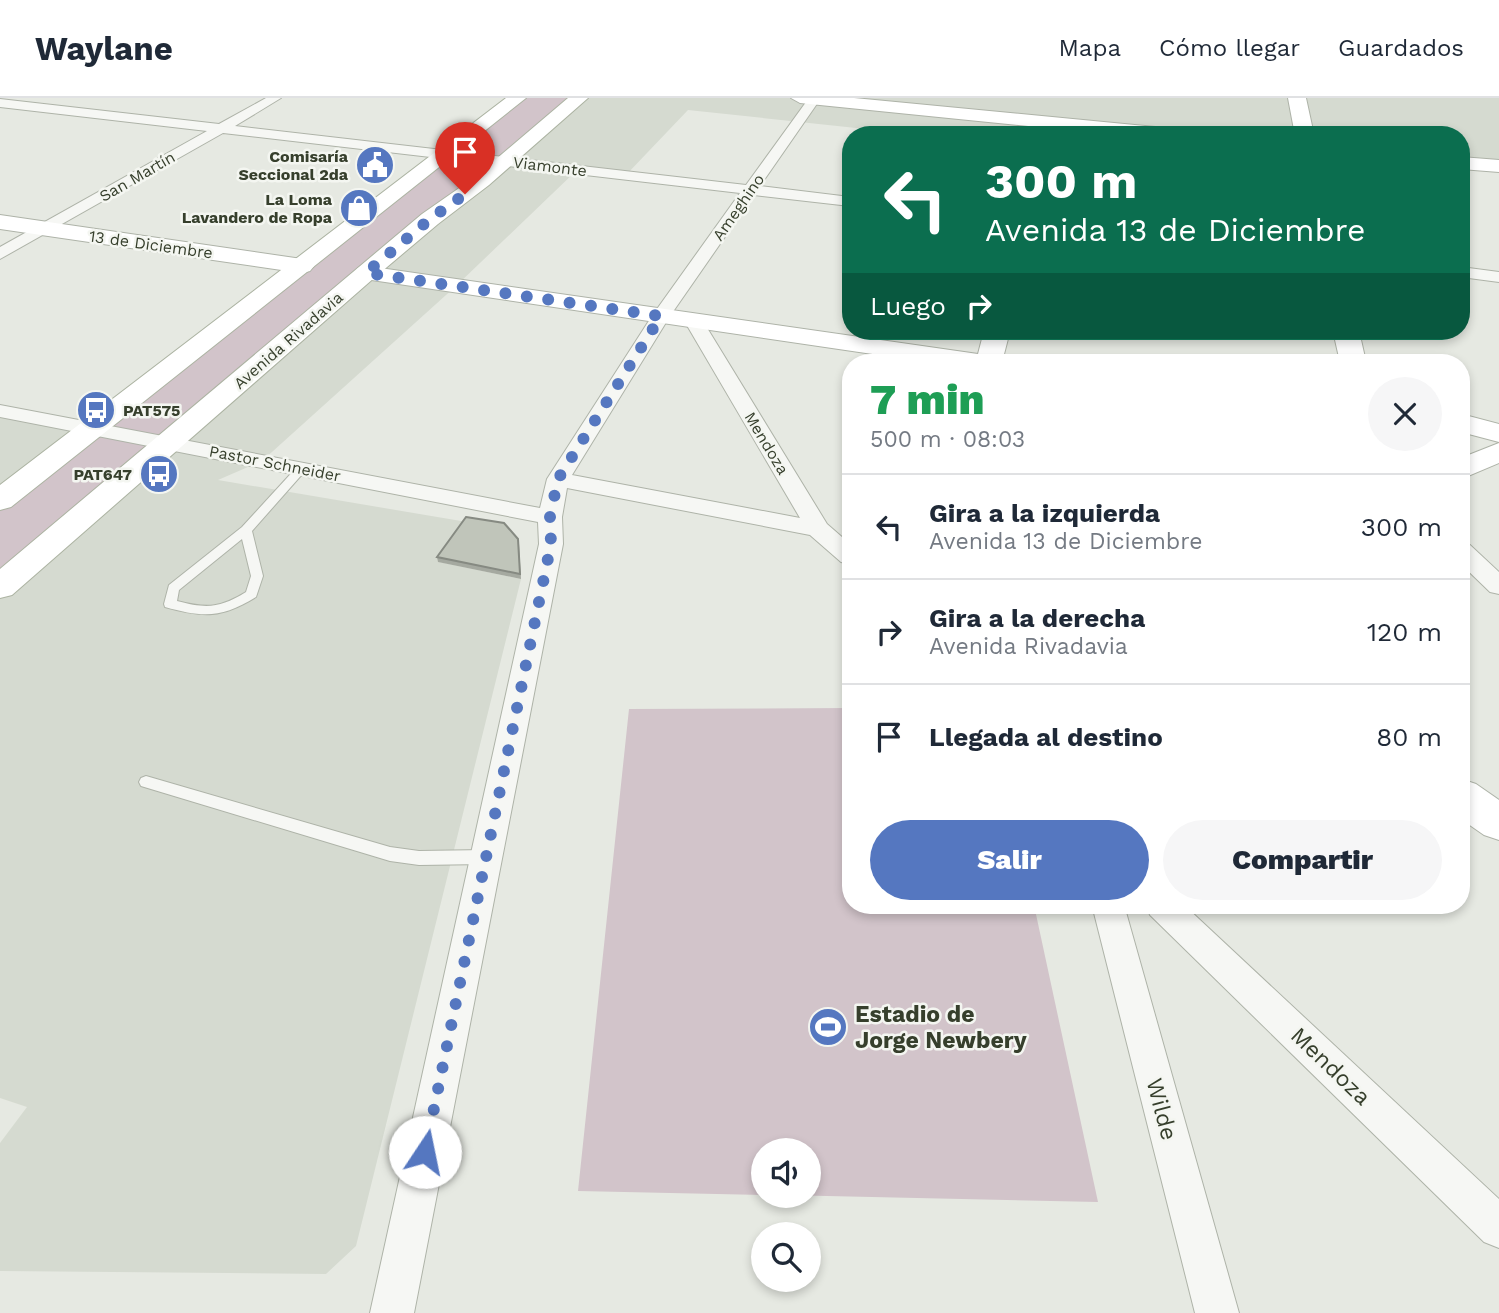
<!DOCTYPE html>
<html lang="es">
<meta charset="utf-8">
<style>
:root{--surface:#fff;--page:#f6f6f7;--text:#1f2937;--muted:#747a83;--line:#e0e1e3;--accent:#5577c0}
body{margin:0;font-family:"Work Sans",sans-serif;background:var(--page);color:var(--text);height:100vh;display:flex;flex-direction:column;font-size:26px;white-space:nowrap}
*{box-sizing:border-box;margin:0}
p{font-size:23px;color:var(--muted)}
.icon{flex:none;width:38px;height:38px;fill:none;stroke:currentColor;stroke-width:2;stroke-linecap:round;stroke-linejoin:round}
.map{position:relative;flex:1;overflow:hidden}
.sheet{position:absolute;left:842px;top:256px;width:628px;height:560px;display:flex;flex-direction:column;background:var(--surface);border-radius:28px;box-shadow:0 4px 10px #0003}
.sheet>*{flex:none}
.guide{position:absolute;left:842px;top:28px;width:628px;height:214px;border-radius:28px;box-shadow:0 4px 10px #0003;background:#0b6e4f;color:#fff;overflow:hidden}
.tools{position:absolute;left:751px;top:1040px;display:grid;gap:14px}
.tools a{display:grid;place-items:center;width:70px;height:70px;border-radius:50%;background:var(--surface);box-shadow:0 4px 10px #0003;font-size:35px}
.pin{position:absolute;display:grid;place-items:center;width:60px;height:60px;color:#fff;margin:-72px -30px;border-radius:50% 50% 50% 0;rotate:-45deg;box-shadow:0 0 7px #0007}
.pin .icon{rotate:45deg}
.me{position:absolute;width:77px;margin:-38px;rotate:11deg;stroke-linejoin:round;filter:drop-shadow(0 0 5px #0008)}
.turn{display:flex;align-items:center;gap:24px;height:147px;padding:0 28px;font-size:32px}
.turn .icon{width:91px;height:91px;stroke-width:2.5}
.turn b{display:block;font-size:49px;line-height:60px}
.then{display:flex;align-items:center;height:66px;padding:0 28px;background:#0003;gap:14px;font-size:26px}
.round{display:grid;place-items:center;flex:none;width:74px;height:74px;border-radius:37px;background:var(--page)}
.overview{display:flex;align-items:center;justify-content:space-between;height:119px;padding:0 28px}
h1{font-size:42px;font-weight:800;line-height:52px;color:#1e9e55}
.primary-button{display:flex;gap:14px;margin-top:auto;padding:14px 28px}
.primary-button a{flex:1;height:80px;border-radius:42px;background:var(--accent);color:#fff;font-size:28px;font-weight:800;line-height:80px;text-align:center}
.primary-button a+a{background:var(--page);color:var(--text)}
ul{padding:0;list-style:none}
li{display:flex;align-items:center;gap:21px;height:105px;padding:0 28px;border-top:2px solid var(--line)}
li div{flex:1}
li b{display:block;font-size:26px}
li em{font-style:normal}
header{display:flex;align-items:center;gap:42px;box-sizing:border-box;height:98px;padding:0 35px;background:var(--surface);border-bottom:2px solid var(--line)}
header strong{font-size:33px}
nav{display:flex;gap:38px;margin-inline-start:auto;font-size:24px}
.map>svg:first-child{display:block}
.built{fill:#d5dad0}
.green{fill:#d2c4ca}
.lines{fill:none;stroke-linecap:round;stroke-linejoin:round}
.lane-casing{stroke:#aeb3a8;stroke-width:2}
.street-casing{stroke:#aeb3a8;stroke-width:2}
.secondary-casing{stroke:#aeb3a8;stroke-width:2}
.primary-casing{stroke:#acb3a2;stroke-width:2}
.lane{fill:#f6f7f4;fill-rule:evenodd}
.street{fill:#f6f7f4;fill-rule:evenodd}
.secondary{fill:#fff;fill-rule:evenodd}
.primary{fill:#fff;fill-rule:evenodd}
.wall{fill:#a5a9a0}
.building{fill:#c0c5ba;stroke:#868a82;stroke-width:2}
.route{stroke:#5577c0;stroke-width:12;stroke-dasharray:0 21.6}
.labels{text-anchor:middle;stroke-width:5;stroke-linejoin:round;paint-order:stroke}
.far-poi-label{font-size:16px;font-weight:bold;fill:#363f2c;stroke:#f4f6f1;text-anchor:end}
.far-street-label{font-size:16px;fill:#363f2c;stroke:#f4f6f1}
.near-poi-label{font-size:23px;font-weight:bold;fill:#363f2c;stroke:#f4f6f1;text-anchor:start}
.near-street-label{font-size:23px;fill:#363f2c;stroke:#f4f6f1}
</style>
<header>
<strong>Waylane</strong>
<nav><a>Mapa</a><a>Cómo llegar</a><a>Guardados</a></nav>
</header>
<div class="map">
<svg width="1499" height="1215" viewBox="0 0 1499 1215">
<rect width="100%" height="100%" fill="#e6e9e2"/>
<path class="built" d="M579 0H1499V68L1461 65V37H922L688 12 626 77 577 72 456 188 262 363 218 382 467 424 439 464 521 481 356 1148 326 1176 0 1173V1045L27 1009 0 1000V313L171 343Z"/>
<path class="green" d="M517 0H579L0 489V402Z
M850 610V807H1034L1098 1104 782 1097H808V1052H763V1097L578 1093 629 611Z"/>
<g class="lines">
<defs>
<path id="lane" d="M301 368 307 371 305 373 252 433 263 478 256 499C222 520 204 520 165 509L164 506 169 487 242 429 297 369ZM242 441 251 478 246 494C220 510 207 511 177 503L179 492Z
M146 678 390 749 419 753 486 752 492 754 494 759 492 764 486 766 419 767 390 763 141 688 139 684 141 680Z"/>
<path id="street" d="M266 0H281L235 28 746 87 809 0H821L760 88 850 99V108L754 97 670 218 572 377 800 420 685 224 694 218 701 220 827 426 850 446V466L841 464 810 437 567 390 562 419 563 446 414 1215H370L539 446 538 424 0 319V307L540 410 547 381 652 218 740 95 223 35 0 161V149L207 33 0 9V1L219 26Z
M1461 169 1499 174V184L1461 179Z
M1461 444 1470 447 1499 474V496L1490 494 1461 466Z
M1092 807H1124L1239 1215H1195Z
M1146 807H1184L1499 1101V1150L1484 1144 1150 817Z"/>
<path id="secondary" d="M791 0H854L1176 31 1185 37H1116L800 5Z
M1288 0H1306L1314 37H1295Z
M1461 59 1499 62V74L1461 71Z
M0 117 302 161 310 163 314 168 310 173 302 175 0 131Z
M366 168 978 256 984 233H1010L1002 264H927L358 180 354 175 358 170Z
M1333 233H1359L1366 264H1340Z
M1461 316 1499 326V344L1461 334Z
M1499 345V365L1461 381V360Z
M1461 681 1476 686 1499 702V742L1484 737 1461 721Z"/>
<path id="primary" d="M506 0H526L11 409 0 412V387Z
M568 0H588L489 87 438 126 374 180 12 497 0 500V471L422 116 475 79Z"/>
</defs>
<use href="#lane" class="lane-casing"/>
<use href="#street" class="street-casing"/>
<use href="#secondary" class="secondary-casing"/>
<use href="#primary" class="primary-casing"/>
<use href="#lane" class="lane"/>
<use href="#street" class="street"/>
<use href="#secondary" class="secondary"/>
<use href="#primary" class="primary"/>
</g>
<path class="wall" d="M519 446 521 481 438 464 437 459Z"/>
<path class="building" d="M466 419 504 425 518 441 520 476 437 459Z"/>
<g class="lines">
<path class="route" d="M425 1054 551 446 550 419 558 381 661 218 366 175 430 121 465 96"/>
</g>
<defs>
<symbol id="civic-disc" viewBox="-11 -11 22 22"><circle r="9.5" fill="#5577c0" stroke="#f4f6f1"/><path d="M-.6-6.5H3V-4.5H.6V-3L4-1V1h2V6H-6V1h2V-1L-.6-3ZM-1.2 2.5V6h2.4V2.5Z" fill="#fff"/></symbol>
<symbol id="shop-disc" viewBox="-11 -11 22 22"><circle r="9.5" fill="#5577c0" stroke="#f4f6f1"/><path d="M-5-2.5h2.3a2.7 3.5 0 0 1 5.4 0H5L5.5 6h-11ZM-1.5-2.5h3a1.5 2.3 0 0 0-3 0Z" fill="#fff"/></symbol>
<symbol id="bus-disc" viewBox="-11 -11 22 22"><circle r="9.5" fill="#5577c0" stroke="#f4f6f1"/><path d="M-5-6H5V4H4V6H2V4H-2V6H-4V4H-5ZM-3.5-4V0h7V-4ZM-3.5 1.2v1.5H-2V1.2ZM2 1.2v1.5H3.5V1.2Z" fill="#fff"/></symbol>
<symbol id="stadium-disc" viewBox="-11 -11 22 22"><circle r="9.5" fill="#5577c0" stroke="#f4f6f1"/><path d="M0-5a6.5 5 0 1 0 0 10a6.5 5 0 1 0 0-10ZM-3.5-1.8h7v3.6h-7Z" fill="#fff"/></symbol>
</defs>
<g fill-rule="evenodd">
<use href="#civic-disc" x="353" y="45" width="44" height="44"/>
<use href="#shop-disc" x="337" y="88" width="44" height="44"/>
<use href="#bus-disc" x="74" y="290" width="44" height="44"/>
<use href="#bus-disc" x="137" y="354" width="44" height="44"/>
<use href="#stadium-disc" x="806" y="907" width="44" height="44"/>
</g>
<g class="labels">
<g class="far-poi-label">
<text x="348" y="64">Comisaría<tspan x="348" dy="18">Seccional 2da</tspan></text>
<text x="332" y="107">La Loma<tspan x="332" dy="18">Lavandero de Ropa</tspan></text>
<text x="123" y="318" text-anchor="start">PAT575</text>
<text x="132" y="382">PAT647</text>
</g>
<g class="far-street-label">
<text transform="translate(550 68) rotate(7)" y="6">Viamonte</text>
<text transform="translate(137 78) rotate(-30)" y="6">San Martín</text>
<text transform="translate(738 109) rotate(-55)" y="6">Ameghino</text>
<text transform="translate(151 146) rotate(8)" y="6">13 de Diciembre</text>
<text transform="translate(288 242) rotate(-41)" y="6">Avenida Rivadavia</text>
<text transform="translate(767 345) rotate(59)" y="6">Mendoza</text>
<text transform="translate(275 365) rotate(11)" y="6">Pastor Schneider</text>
</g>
<g class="near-poi-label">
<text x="855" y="924">Estadio de<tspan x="855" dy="26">Jorge Newbery</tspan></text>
</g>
<g class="near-street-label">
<text transform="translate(1331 968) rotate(44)" y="8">Mendoza</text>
<text transform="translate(1162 1011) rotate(75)" y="8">Wilde</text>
</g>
</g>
</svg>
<div class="tools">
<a><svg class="icon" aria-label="sound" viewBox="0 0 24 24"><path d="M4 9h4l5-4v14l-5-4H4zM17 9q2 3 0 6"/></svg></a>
<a><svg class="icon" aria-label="search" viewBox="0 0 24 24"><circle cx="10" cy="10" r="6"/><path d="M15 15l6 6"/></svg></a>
</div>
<div class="pin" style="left:465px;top:96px;background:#d93025"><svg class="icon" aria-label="arrive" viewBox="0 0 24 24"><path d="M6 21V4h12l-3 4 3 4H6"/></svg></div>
<svg class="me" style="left:425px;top:1054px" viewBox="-20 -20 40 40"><circle r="19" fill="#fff"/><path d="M0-13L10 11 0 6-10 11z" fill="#5577c0"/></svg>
<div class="guide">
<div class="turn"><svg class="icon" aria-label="left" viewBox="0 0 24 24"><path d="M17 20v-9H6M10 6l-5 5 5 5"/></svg><div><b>300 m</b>Avenida 13 de Diciembre</div></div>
<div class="then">Luego<svg class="icon" aria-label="right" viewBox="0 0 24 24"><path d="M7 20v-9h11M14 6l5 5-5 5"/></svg></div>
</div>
<section class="sheet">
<div class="overview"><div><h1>7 min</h1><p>500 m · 08:03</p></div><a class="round"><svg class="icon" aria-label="close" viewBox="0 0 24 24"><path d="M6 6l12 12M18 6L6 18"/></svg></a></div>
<ul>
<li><svg class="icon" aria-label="left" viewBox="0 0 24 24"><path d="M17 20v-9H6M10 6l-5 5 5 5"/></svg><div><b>Gira a la izquierda</b><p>Avenida 13 de Diciembre</p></div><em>300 m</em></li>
<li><svg class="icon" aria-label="right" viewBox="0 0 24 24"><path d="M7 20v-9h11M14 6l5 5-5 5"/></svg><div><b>Gira a la derecha</b><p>Avenida Rivadavia</p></div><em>120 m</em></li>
<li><svg class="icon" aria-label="arrive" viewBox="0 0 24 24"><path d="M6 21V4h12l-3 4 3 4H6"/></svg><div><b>Llegada al destino</b></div><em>80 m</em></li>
</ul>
<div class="primary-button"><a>Salir</a><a>Compartir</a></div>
</section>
</div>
